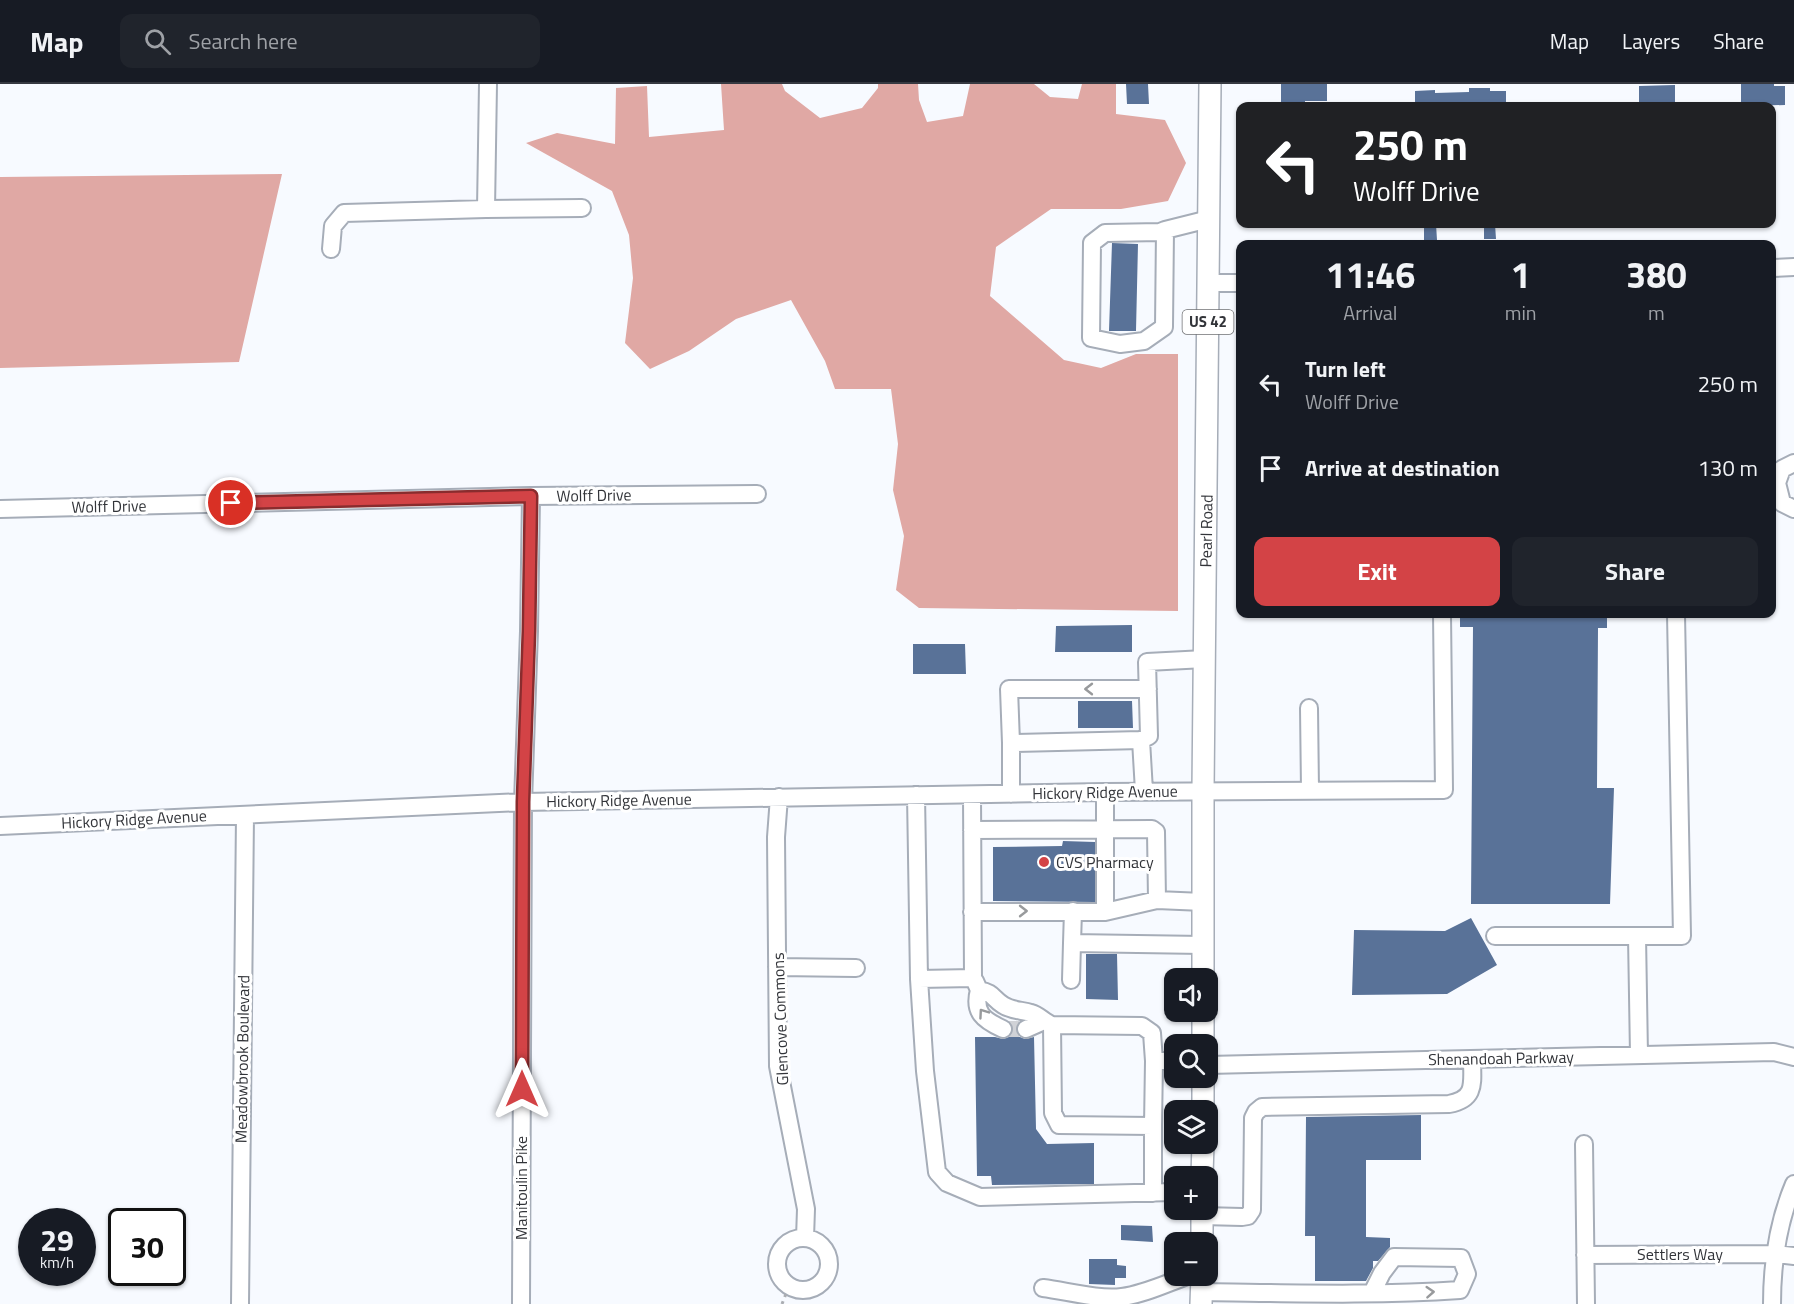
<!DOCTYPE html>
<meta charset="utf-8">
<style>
:root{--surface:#171b24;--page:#20242c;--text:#f1f3f6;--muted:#9ea1a6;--line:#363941;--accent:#d34346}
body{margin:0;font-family:"Titillium Web",sans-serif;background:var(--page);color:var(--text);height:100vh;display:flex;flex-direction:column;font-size:22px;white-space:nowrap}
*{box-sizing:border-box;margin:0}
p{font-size:20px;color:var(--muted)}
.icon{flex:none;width:33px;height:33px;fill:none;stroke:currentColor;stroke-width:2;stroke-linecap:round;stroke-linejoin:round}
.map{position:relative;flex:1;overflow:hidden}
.sheet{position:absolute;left:1236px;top:156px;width:540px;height:378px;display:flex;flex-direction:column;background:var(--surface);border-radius:12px;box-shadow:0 2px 4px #0004}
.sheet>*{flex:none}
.top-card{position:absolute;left:1236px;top:18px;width:540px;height:126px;border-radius:12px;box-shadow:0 2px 4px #0004;background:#202124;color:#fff;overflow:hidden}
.tools{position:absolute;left:1164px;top:884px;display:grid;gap:12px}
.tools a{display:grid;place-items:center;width:54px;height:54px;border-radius:12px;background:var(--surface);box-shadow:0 2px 4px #0004;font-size:30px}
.speed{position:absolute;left:18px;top:1124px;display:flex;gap:12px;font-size:30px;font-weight:700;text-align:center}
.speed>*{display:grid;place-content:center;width:78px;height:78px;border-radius:50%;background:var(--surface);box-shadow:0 2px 4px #0004;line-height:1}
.speed small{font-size:15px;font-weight:400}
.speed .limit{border:3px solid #111;border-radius:9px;background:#fff;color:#111}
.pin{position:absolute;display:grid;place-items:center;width:51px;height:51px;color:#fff;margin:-26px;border:3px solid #fff;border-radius:50%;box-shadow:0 2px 6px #0007}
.me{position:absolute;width:66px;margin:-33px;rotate:0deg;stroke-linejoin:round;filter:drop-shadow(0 0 4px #0008)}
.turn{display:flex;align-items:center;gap:21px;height:126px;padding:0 18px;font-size:27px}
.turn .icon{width:78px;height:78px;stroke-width:2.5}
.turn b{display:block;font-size:42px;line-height:51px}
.eta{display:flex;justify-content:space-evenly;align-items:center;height:102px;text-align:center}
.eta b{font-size:36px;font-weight:700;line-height:42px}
.button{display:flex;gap:12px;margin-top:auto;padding:12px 18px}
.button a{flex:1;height:69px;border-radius:12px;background:var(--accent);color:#fff;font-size:24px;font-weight:700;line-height:69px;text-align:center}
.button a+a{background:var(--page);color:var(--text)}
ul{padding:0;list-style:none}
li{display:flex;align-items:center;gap:18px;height:84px;padding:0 18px}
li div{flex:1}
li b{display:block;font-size:22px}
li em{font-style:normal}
header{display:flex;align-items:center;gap:36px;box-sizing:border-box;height:84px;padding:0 30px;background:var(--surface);border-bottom:2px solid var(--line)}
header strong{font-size:28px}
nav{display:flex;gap:33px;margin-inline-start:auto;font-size:21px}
.search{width:420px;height:54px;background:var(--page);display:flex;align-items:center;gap:15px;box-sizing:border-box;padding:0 21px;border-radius:12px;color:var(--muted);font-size:22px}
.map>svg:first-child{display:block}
.forest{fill:#e0a8a4}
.building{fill:#597298}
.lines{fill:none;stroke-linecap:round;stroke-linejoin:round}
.minor-tunnel{stroke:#d0d2d7;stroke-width:16;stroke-dasharray:16 8;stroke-linecap:butt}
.minor-casing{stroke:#a6adb8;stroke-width:20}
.major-casing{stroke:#a6adb8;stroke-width:24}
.path{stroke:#aaadb2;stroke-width:3;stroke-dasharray:3 4.5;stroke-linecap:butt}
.minor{stroke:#fff;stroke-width:16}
.major{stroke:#fff;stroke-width:21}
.oneway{stroke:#989a9c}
.route-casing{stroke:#892c2e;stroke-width:15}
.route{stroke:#d34346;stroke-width:10}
.poi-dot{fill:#d34346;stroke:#fff;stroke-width:2}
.labels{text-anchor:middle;stroke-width:6;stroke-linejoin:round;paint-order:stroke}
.shield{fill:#fff;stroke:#707174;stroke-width:1.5}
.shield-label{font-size:15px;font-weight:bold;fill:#323439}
.street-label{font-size:16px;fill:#323439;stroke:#fff}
.poi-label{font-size:16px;fill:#323439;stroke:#fff;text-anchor:start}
</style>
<header>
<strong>Map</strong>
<div class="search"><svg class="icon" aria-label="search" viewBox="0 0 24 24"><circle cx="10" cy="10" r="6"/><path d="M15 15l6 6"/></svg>Search here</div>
<nav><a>Map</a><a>Layers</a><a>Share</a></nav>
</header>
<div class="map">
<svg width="1794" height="1220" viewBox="0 0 1794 1220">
<rect width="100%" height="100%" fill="#f7faff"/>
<path class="forest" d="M721 0H782L785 7 820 34 862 24 878 4V0H918L919 16 927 38 963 32 970 0H1034L1050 13 1078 15 1082 0H1116V30L1165 36 1186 79 1168 117 1121 125H1051L996 163 990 212 1064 276 1101 284 1136 270H1178V527L919 524 896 506 904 452 893 406 898 360 891 305H835L825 277 791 216 736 235 689 267 650 285 625 259 633 194 629 151 612 107 526 59 557 49 615 60 616 4 647 2 649 53 724 46Z
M282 90 239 278 0 284V93Z"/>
<path class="building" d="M1126 0H1148L1149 20H1127Z
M1281 0H1327V17H1305V22H1281Z
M1741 0H1774V2H1785V21L1741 22Z
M1675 1V21L1639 22V2Z
M1469 4H1490V7H1506V22H1415V7L1435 6V9L1469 8Z
M1424 140H1436L1437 156H1424Z
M1484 140H1495L1496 155H1484Z
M1112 159 1138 160 1136 247H1109Z
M1460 530H1607V544H1598L1597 704H1614L1610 820H1471L1473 543H1460Z
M1132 541V568H1055L1056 542Z
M913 560H965L966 590H913Z
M1078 617H1132L1133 644H1078Z
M1063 757 1095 758V818L993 817V763L1062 762Z
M1471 834 1497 881 1447 910 1352 911 1354 846 1445 847Z
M1086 870H1117L1118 916 1086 915Z
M975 953H995L1003 955 1009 953H1020L1025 955 1034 953 1036 1045 1047 1060 1094 1059V1100L992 1101 991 1092H977Z
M1421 1031V1076H1366V1153L1390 1154V1163L1378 1177H1373V1184L1366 1197H1315V1152H1305L1306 1033Z
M1121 1141 1152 1142 1153 1158 1121 1156Z
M1089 1175H1117V1181L1126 1182V1194H1115V1201L1089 1200Z"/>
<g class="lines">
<path class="minor-tunnel" d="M1003 945H1026"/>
<defs>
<path id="minor" d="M486 125 582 124
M1165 146 1164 243 1144 257 1120 260 1091 254 1092 159 1105 149 1160 148 1165 146 1209 135
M331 165 333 142 344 129 486 125 488 0
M1772 184 1794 183
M1209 199H1240
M1794 379 1782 385 1777 399 1782 419 1794 425
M0 425 531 412 757 410
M1309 624 1310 706
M1141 656 1149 652 1147 578 1205 575
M1011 659 1009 605H1148
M1105 708V828L1157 816 1203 818
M1011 710V659L1141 656 1144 707
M916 711 919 895 973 894 972 711
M779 713 776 753 778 982 806 1125 805 1154
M0 742 523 718 1105 708 1444 706 1442 530
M972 746 1152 745 1156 748 1157 816
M972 828H1105
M1495 852H1682L1676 530
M1637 852 1639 971
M1072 859 1073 827
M777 883 856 884
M919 895 925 987 937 1088 947 1099 980 1113 1174 1108
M1071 896 1072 859 1203 861
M975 897 979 906C973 928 983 936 1003 945
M979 906C994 909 992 914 1003 921 1012 927 1022 926 1031 929 1039 931 1044 938 1052 941
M1052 941 1142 942 1152 949 1154 977 1153 1042 1059 1041 1053 1029Z
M1026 945 1044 937
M1154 977H1174
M1208 981 1774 968 1794 973
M1584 1060 1586 1220
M1153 1109V1042
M1202 1132 1242 1133 1248 1132 1252 1126 1253 1034 1256 1028 1262 1023 1449 1020C1477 1015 1472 998 1472 975
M777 1180a26 26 0 1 1 52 0a26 26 0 1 1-52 0Z
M1585 1171 1775 1170 1794 1172
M1043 1204C1067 1207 1098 1216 1122 1213 1145 1210 1167 1199 1190 1191
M1201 1208C1287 1209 1374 1212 1460 1206L1467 1190 1461 1174 1394 1173 1382 1189 1372 1209
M240 1220 245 731
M521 1220 523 718 529 547 531 412
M1772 1220C1772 1179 1778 1138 1794 1100"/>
<path id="major" d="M1203 894V707L1210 0
M1203 960V927
M1203 1026V993
M1202 1092 1203 1059
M1202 1158V1125
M1201 1220 1202 1191"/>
</defs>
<use href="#minor" class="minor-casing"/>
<use href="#major" class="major-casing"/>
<path class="path" d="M782 1220 789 1202"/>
<use href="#minor" class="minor"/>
<use href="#major" class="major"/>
</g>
<defs><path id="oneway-chevron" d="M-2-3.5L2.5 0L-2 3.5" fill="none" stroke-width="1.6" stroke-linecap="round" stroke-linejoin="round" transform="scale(1.5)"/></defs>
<g class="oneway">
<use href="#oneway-chevron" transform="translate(1089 605) rotate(-180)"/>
<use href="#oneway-chevron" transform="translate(1023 827)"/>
<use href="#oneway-chevron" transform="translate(983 929) rotate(-125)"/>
<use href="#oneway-chevron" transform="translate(1430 1208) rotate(-4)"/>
</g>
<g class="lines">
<defs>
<path id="route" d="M231 419 531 412 529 547 523 718 522 1005"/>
</defs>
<use href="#route" class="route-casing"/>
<use href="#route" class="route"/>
</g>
<circle class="poi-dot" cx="1044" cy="778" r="6"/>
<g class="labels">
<rect class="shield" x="1182.5" y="226" width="51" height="24" rx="4.5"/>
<g class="shield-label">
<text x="1208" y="243">US 42</text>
</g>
<g class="street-label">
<text transform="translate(594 411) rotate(-1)" y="6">Wolff Drive</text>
<text transform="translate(109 422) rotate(-1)" y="6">Wolff Drive</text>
<text transform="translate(1206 447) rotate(-89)" y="6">Pearl Road</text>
<text transform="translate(1105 708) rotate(-1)" y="6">Hickory Ridge Avenue</text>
<text transform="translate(619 716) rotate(-1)" y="6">Hickory Ridge Avenue</text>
<text transform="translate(134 735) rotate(-3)" y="6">Hickory Ridge Avenue</text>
<text transform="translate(780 935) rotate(-92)" y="6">Glencove Commons</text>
<text transform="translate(1501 974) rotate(-1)" y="6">Shenandoah Parkway</text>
<text transform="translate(242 975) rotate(-89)" y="6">Meadowbrook Boulevard</text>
<text transform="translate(521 1104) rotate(-90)" y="6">Manitoulin Pike</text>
<text x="1680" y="1176">Settlers Way</text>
</g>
<g class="poi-label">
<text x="1056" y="784">CVS Pharmacy</text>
</g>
</g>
</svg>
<div class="tools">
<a><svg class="icon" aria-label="sound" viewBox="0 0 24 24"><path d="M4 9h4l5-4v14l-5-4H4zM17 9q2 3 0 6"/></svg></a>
<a><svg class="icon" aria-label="search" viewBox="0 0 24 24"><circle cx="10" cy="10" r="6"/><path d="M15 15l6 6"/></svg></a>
<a><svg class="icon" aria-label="layers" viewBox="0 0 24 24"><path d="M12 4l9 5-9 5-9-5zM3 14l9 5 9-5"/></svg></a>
<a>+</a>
<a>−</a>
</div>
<div class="speed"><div>29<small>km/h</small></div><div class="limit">30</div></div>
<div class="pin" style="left:231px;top:419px;background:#d93025"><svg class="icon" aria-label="arrive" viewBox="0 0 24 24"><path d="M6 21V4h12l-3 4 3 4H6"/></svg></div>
<svg class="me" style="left:522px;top:1005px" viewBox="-20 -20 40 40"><path d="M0-17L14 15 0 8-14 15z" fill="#d34346" stroke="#fff" stroke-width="4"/></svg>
<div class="top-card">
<div class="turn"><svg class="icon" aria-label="left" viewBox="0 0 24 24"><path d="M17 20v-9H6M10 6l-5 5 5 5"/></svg><div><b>250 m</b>Wolff Drive</div></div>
</div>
<section class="sheet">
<div class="eta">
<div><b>11:46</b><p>Arrival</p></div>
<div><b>1</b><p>min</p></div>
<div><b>380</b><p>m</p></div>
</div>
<ul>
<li><svg class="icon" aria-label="left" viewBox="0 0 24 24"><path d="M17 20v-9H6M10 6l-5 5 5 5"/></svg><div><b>Turn left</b><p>Wolff Drive</p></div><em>250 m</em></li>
<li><svg class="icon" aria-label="arrive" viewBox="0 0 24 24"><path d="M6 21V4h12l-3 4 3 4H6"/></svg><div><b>Arrive at destination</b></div><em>130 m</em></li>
</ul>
<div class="button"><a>Exit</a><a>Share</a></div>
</section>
</div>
